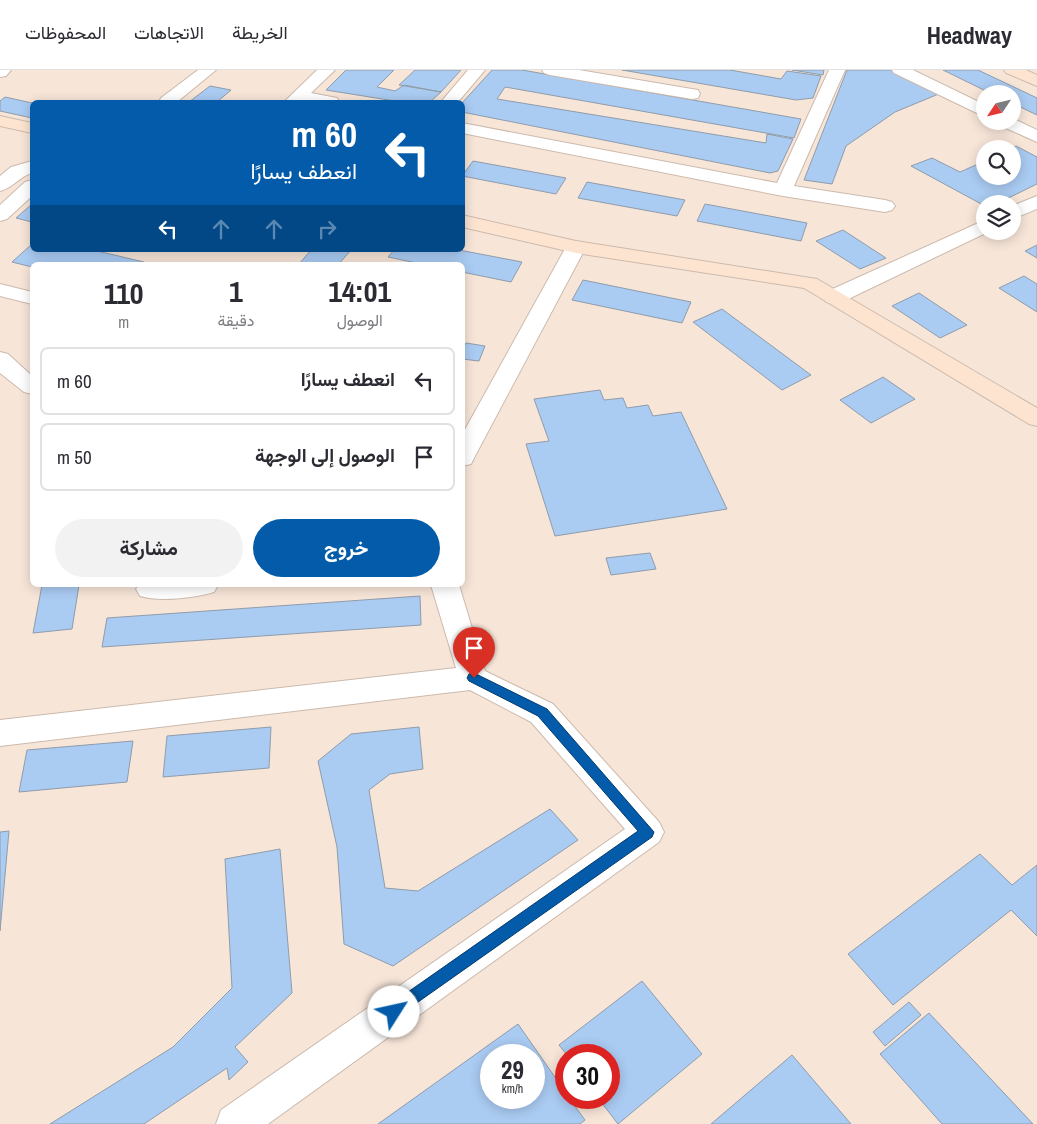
<!DOCTYPE html>
<html lang="ar">
<meta charset="utf-8">
<style>
:root{--surface:#fff;--page:#f2f2f3;--text:#2b2b33;--muted:#7c7c81;--line:#e1e1e2;--accent:#035ba9}
body{margin:0;font-family:"Archivo Narrow",Vazirmatn,sans-serif;background:var(--page);color:var(--text);direction:rtl;height:100vh;display:flex;flex-direction:column;font-size:19px;white-space:nowrap}
*{box-sizing:border-box;margin:0}
p{font-size:16px;color:var(--muted)}
.icon{flex:none;width:28px;height:28px;fill:none;stroke:currentColor;stroke-width:2;stroke-linecap:round;stroke-linejoin:round}
.map{position:relative;flex:1;overflow:hidden;direction:ltr}
.panel{position:absolute;left:30px;top:192px;width:435px;height:325px;display:flex;flex-direction:column;background:var(--surface);border-radius:8px;box-shadow:0 2px 12px #0003;direction:rtl}
.panel>*{flex:none}
.banner{position:absolute;left:30px;top:30px;width:435px;height:152px;border-radius:8px;box-shadow:0 2px 12px #0003;direction:rtl;background:#035ba9;color:#fff;overflow:hidden}
.needle{width:32px;rotate:235deg}
.buttons{position:absolute;left:976px;top:15px;display:grid;gap:10px}
.buttons a{display:grid;place-items:center;width:45px;height:45px;border-radius:50%;background:var(--surface);box-shadow:0 2px 12px #0003;font-size:25px}
.speed{position:absolute;left:480px;top:974px;display:flex;gap:10px;font-size:25px;font-weight:700;text-align:center}
.speed>*{display:grid;place-content:center;width:65px;height:65px;border-radius:50%;background:var(--surface);box-shadow:0 2px 12px #0003;line-height:1}
.speed small{font-size:12px;font-weight:400}
.speed .limit{border:8px solid #d22;background:#fff;color:#111}
.pin{position:absolute;display:grid;place-items:center;width:42px;height:42px;color:#fff;margin:-51px -21px;border-radius:50% 50% 50% 0;rotate:-45deg;box-shadow:0 0 5px #0007}
.pin .icon{rotate:45deg}
.me{position:absolute;width:55px;margin:-28px;rotate:55deg;stroke-linejoin:round;filter:drop-shadow(0 0 4px #0008)}
.turn{display:flex;align-items:center;gap:18px;height:105px;padding:0 25px;font-size:22px}
.turn .icon{width:65px;height:65px;stroke-width:2.5}
.turn b{display:block;font-size:35px;line-height:42px}
.lanes{display:flex;align-items:center;height:48px;padding:0 25px;background:#0003;justify-content:center;gap:25px;direction:ltr}
.lanes .off{opacity:.35}
.eta{display:flex;justify-content:space-evenly;align-items:center;height:85px;text-align:center}
.eta b{font-size:30px;font-weight:700;line-height:35px}
.cta{display:flex;gap:10px;margin-top:auto;padding:10px 25px}
.cta a{flex:1;height:58px;border-radius:30px;background:var(--accent);color:#fff;font-size:20px;font-weight:700;line-height:58px;text-align:center}
.cta a+a{background:var(--page);color:var(--text)}
ul{padding:0;list-style:none}
li{display:flex;align-items:center;gap:15px;height:68px;margin:0 10px 8px;padding:0 15px;border:2px solid var(--line);border-radius:8px}
li div{flex:1}
li b{display:block;font-size:19px}
li em{font-style:normal}
header{display:flex;align-items:center;gap:30px;box-sizing:border-box;height:70px;padding:0 25px;background:var(--surface);border-bottom:1px solid var(--line)}
header strong{font-size:24px}
nav{display:flex;gap:28px;margin-inline-start:auto;font-size:18px}
.map>svg:first-child{display:block}
.building{fill:#aacbf2;stroke:#8f9cab;fill-rule:evenodd}
.lines{fill:none;stroke-linecap:round;stroke-linejoin:round}
.street-casing{stroke:#ccbaad;stroke-width:2}
.secondary-casing{stroke:#ccbaad;stroke-width:2}
.street{fill:#fff;fill-rule:evenodd}
.secondary{fill:#fce4d0;fill-rule:evenodd}
.route{fill:#035ba9;stroke:#023b6e}
</style>
<header>
<strong>Headway</strong>
<nav><a>الخريطة</a><a>الاتجاهات</a><a>المحفوظات</a></nav>
</header>
<div class="map">
<svg width="1037" height="1054" viewBox="0 0 1037 1054">
<rect width="100%" height="100%" fill="#f7e5d8"/>
<path class="building" d="M346 0H394L377 17 395 21 404 15 441 22 430 32H401L326 20Z
M415 0H461L441 22 399 15Z
M492 0H522L801 49 794 68 505 17 497 29 766 73 767 64 793 69 778 101 770 103 462 42V33Z
M622 0H730L781 9 787 1 821 6 813 28 796 30Z
M792 0H824L823 5Z
M847 0H894L941 23 895 42 846 76 832 114 804 110Z
M943 0H978L1037 28V45L1012 33V24H992Z
M210 16 231 20 217 32H189Z
M5 27 32 33V48L0 41V31Z
M1016 76 1037 87V114L996 134H985V136L911 96 932 88 960 102 985 91V106H1012L1011 79Z
M473 91 566 108 556 124 462 106Z
M587 112 685 130 677 146 578 128Z
M32 134V152L16 148Z
M705 134 807 153 801 171 697 151Z
M843 160 886 188 860 199 816 171Z
M32 174V180H93L144 192 141 195H32V197L12 192Z
M1037 175V188L1025 181Z
M311 180H351L338 195 299 194Z
M394 180H459L522 192 511 212 462 202V195H426L388 187Z
M1024 206 1037 214V242L999 218Z
M583 210 691 232 682 253 572 230Z
M919 223 967 255 940 268 892 236Z
M722 239 811 305 782 320 693 252Z
M466 273 485 276 479 291 462 289V280Z
M883 307 915 329 871 353 840 330Z
M600 320 604 330 623 328 627 338 648 335 653 346 681 342 727 439 555 466 526 374 549 371 534 329Z
M650 483 656 499 611 505 606 488Z
M42 515H79L72 559 33 563Z
M420 526 421 555 102 577 107 548Z
M271 657 269 698 163 707 167 666Z
M419 657 423 699 390 704 369 720 385 818 418 821 550 739 578 770 393 896 344 874 337 777 318 691 351 664Z
M133 671 127 712 19 722 27 680Z
M9 761 0 861V762Z
M280 779 292 923 235 977 248 992 229 1010 227 998 144 1054H50L173 977 232 918 225 789Z
M980 784 1012 815 1037 795V866L1011 840 893 935 848 884Z
M642 911 702 984 618 1054 598 1028H609V985H567L559 975Z
M909 932 921 945 885 976 873 962Z
M929 943 1033 1054H942L880 984Z
M518 954 566 1023V1028H569L585 1050 580 1054H378ZM491 985H534V1028H491Z
M792 985 851 1054H711Z"/>
<g class="lines">
<defs>
<path id="street" d="M0 0H11L6 6 0 7Z
M198 0H216L177 32H159L161 28Z
M317 0H335L311 23 337 28 339 32H284Z
M468 0H485L458 32H441Z
M542 0H579L692 19 698 20 700 24 698 28 692 29 550 5 544 3Z
M829 0H845L794 116 885 130 892 132 895 136 892 140 885 142 783 126 462 63V53L777 113Z
M892 0H913L985 35V47L894 3Z
M1012 48 1037 60V72L999 55 996 51H1012Z
M32 91V103C20 106 13 118 0 121V106L11 97Z
M32 110V126L7 149 0 151V135L25 112Z
M1037 126V139L1012 149V136Z
M985 150V161H990L842 232 834 233 826 232 823 227 826 222Z
M576 171 583 173 586 177 474 388 471 394 462 396V365L566 177 569 173Z
M0 214 32 222V234L0 226Z
M0 282 8 284 32 306V324L24 322 0 303Z
M139 515H218L214 522C195 528 158 532 140 526L136 519Z
M431 515H459L485 601 553 634 659 752 664 762 659 772 268 1054H216L221 1040 625 759 531 652 470 620 0 676V650L456 598Z"/>
<path id="secondary" d="M1004 0H1026L1037 5V16L1006 3Z
M0 46 32 53V63L0 56Z
M462 145 576 171 817 209 1037 338V356L1029 354 804 218 576 183 462 157Z"/>
</defs>
<use href="#street" class="street-casing"/>
<use href="#secondary" class="secondary-casing"/>
<use href="#street" class="street"/>
<use href="#secondary" class="secondary"/>
</g>
<path class="route" d="M474 603 547 639 654 762 652 767 394 949 388 947 386 942 388 936 638 761 538 646 469 611 467 608 469 604Z"/>
</svg>
<div class="buttons">
<a><svg class="needle" viewBox="-14 -14 28 28"><path d="M0-13l5 13h-10z" fill="#e53935"/><path d="M0 13l5-13h-10z" fill="#7c7c81"/></svg></a>
<a><svg class="icon" aria-label="search" viewBox="0 0 24 24"><circle cx="10" cy="10" r="6"/><path d="M15 15l6 6"/></svg></a>
<a><svg class="icon" aria-label="layers" viewBox="0 0 24 24"><path d="M12 4l9 5-9 5-9-5zM3 14l9 5 9-5"/></svg></a>
</div>
<div class="speed"><div>29<small>km/h</small></div><div class="limit">30</div></div>
<div class="pin" style="left:474px;top:608px;background:#d93025"><svg class="icon" aria-label="arrive" viewBox="0 0 24 24"><path d="M6 21V4h12l-3 4 3 4H6"/></svg></div>
<svg class="me" style="left:394px;top:942px" viewBox="-20 -20 40 40"><circle r="19" fill="#fff"/><path d="M0-13L10 11 0 6-10 11z" fill="#035ba9"/></svg>
<div class="banner">
<div class="turn"><svg class="icon" aria-label="left" viewBox="0 0 24 24"><path d="M17 20v-9H6M10 6l-5 5 5 5"/></svg><div><b>60 m</b>انعطف يسارًا</div></div>
<div class="lanes"><svg class="icon" aria-label="left" viewBox="0 0 24 24"><path d="M17 20v-9H6M10 6l-5 5 5 5"/></svg><svg class="icon off" aria-label="ahead" viewBox="0 0 24 24"><path d="M12 20V5M6 11l6-6 6 6"/></svg><svg class="icon off" aria-label="ahead" viewBox="0 0 24 24"><path d="M12 20V5M6 11l6-6 6 6"/></svg><svg class="icon off" aria-label="right" viewBox="0 0 24 24"><path d="M7 20v-9h11M14 6l5 5-5 5"/></svg></div>
</div>
<section class="panel">
<div class="eta">
<div><b>14:01</b><p>الوصول</p></div>
<div><b>1</b><p>دقيقة</p></div>
<div><b>110</b><p>m</p></div>
</div>
<ul>
<li><svg class="icon" aria-label="left" viewBox="0 0 24 24"><path d="M17 20v-9H6M10 6l-5 5 5 5"/></svg><div><b>انعطف يسارًا</b></div><em>60 m</em></li>
<li><svg class="icon" aria-label="arrive" viewBox="0 0 24 24"><path d="M6 21V4h12l-3 4 3 4H6"/></svg><div><b>الوصول إلى الوجهة</b></div><em>50 m</em></li>
</ul>
<div class="cta"><a>خروج</a><a>مشاركة</a></div>
</section>
</div>
